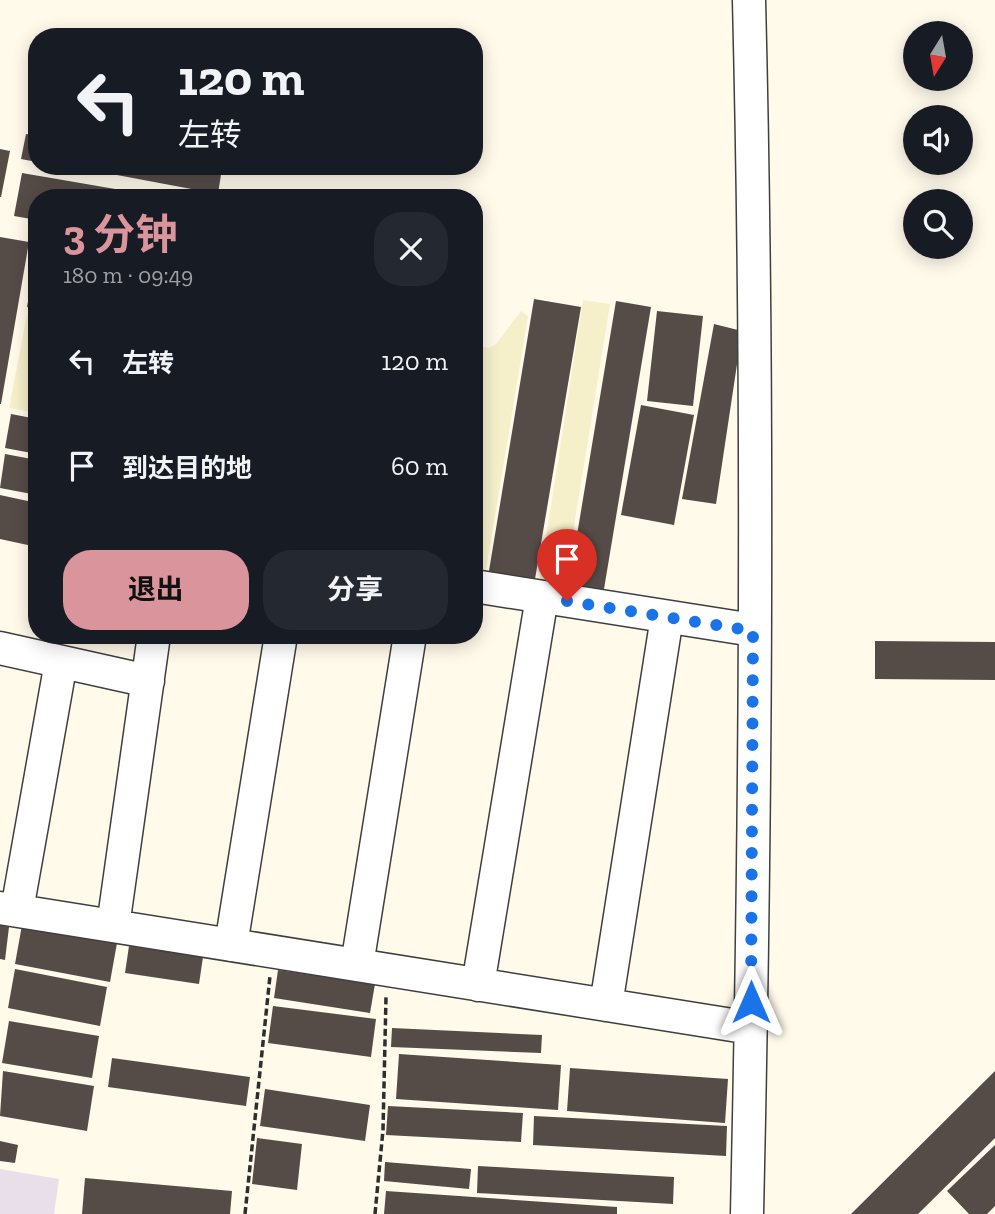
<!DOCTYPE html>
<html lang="zh">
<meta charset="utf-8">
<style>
:root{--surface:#171b24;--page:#242831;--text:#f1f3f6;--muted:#9ea1a6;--accent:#da949c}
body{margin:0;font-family:"Zilla Slab","Noto Sans SC",serif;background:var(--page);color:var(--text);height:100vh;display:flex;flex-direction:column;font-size:26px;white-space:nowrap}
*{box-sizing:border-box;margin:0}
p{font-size:23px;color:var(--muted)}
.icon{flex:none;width:38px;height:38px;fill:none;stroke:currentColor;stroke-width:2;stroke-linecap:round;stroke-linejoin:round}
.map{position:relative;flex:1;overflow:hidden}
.panel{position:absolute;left:28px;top:189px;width:455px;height:455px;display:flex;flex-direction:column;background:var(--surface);border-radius:28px;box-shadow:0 4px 18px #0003}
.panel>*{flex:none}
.guide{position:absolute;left:28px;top:28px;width:455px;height:147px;border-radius:28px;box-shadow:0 4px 18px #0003;background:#171b24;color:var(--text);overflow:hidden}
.needle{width:46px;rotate:191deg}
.fabs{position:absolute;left:903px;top:21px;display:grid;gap:14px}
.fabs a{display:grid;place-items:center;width:70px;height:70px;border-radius:50%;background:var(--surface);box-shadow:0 4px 18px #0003;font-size:35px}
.pin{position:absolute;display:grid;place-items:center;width:60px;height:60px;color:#fff;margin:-72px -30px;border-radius:50% 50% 50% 0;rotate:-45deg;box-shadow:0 0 7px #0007}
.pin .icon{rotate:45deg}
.me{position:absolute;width:77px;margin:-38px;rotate:0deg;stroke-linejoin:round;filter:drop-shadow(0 0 5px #0008)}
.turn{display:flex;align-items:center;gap:24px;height:147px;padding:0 35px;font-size:32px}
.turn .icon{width:91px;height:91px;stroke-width:2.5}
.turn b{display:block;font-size:49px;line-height:60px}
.round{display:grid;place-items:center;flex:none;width:74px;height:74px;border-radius:28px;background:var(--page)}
.head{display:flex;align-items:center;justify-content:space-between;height:119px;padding:0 35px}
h1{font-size:42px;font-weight:700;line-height:52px;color:var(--accent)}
.button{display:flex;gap:14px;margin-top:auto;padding:14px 35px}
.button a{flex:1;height:80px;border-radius:28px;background:var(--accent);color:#111;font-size:28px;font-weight:700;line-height:80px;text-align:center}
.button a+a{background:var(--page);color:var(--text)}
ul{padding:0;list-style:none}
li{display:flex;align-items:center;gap:21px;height:105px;padding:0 35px}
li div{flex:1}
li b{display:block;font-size:26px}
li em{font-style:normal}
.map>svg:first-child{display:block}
.industrial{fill:#e9dfeb}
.farmland{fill:#f5f0ca}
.building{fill:#554c48}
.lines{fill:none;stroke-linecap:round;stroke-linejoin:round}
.minor-casing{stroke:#3f3f3f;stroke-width:35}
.path{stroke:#2e2e2e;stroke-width:3.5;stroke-dasharray:7 3.5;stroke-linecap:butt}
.minor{stroke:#fff;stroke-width:32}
.route{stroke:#1a73e8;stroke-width:12;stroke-dasharray:0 21.6}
</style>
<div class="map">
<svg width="995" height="1214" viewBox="0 0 995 1214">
<rect width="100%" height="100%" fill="#fffaea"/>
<path class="industrial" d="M0 1169 59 1179 54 1214H0Z"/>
<path class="farmland" d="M583 300 610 304 563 594 538 590Z
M521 311 528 316 484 582 474 581V346L489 348 496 344Z
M27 315 37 317V413L9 408Z"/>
<path class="building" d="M26 134 37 136V162L21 159Z
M0 149 10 151 1 197H0Z
M69 166H210L222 168 218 194Z
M22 173 156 196V198H37V220L14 216Z
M0 237 29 242 1 404H0Z
M36 243H37V266L31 265Z
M33 275 37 276V309L27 307Z
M534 299 581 307 534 585 488 577Z
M616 301 651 307 603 595 568 589Z
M657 311 703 316 693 406 647 401Z
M714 324 742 331 716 504 682 499Z
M641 405 694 415 674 525 621 515Z
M11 414 37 419V454L5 448Z
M5 454 37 460V495L0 488Z
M0 495 37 503V547L0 539Z
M35 559H37V584L31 583Z
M875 641 995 642V680L875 679Z
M0 925 9 927 5 960 0 959Z
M22 925 117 943 110 982 15 964Z
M129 946 203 957 199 984 125 973Z
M15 969 107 987 100 1026 8 1008Z
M278 970 375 984 370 1013 274 998Z
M273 1006 376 1019 371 1057 268 1043Z
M9 1021 99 1036 92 1078 2 1063Z
M392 1028 542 1035 541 1053 391 1047Z
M399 1054 561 1065 558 1110 396 1099Z
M112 1058 250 1077 246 1106 108 1087Z
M570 1068 728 1079 725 1123 567 1111Z
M3 1071 94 1086 87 1131 0 1116Z
M995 1071V1138L918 1214H851Z
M265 1089 370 1105 365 1141 260 1126Z
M388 1106 523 1113 521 1142 386 1135Z
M534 1116 727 1126 726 1156 533 1145Z
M257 1138 302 1144 297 1190 252 1184Z
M0 1141 18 1145 15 1163 0 1161Z
M995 1145V1206L987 1214H969L947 1191Z
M385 1162 471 1169 469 1189 384 1181Z
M478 1166 674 1177 673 1204 477 1193Z
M85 1178 232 1191 230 1214H82Z
M386 1191 617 1207V1214H384Z"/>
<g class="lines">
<defs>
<path id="minor" d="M474 586 753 630
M0 648 148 681
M0 908 751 1028
M17 910 61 662
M113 926 154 635
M231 945 281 635
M357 965 410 635
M478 985 542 597
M606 1005 667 617
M747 1214C756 810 759 404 749 0"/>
</defs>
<use href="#minor" class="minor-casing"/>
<path class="path" d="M245 1214 270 976
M375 1214 383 1130 386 997"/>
<use href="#minor" class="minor"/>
</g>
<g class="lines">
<path class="route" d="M567 601 753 631 751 1002"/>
</g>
</svg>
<div class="fabs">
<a><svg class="needle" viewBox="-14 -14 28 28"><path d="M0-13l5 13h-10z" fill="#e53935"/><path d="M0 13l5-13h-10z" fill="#9ea1a6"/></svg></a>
<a><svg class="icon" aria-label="sound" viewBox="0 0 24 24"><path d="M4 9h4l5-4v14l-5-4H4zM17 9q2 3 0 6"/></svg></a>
<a><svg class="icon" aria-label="search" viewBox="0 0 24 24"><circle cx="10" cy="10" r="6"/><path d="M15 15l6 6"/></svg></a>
</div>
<div class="pin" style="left:567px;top:601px;background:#d93025"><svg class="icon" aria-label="arrive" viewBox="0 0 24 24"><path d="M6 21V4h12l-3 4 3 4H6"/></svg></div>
<svg class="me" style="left:751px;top:1002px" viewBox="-20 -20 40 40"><path d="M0-17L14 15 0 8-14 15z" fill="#1a73e8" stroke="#fff" stroke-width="4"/></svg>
<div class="guide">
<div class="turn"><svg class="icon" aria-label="left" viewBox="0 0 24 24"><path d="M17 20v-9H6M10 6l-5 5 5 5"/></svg><div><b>120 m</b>左转</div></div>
</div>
<section class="panel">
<div class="head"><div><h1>3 分钟</h1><p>180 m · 09:49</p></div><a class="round"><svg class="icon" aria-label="close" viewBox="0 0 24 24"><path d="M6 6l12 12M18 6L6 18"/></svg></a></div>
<ul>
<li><svg class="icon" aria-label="left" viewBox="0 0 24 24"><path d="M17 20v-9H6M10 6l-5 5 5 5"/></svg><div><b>左转</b></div><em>120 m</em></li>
<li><svg class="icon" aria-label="arrive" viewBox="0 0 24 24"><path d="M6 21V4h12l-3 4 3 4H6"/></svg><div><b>到达目的地</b></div><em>60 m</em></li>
</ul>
<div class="button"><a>退出</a><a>分享</a></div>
</section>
</div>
